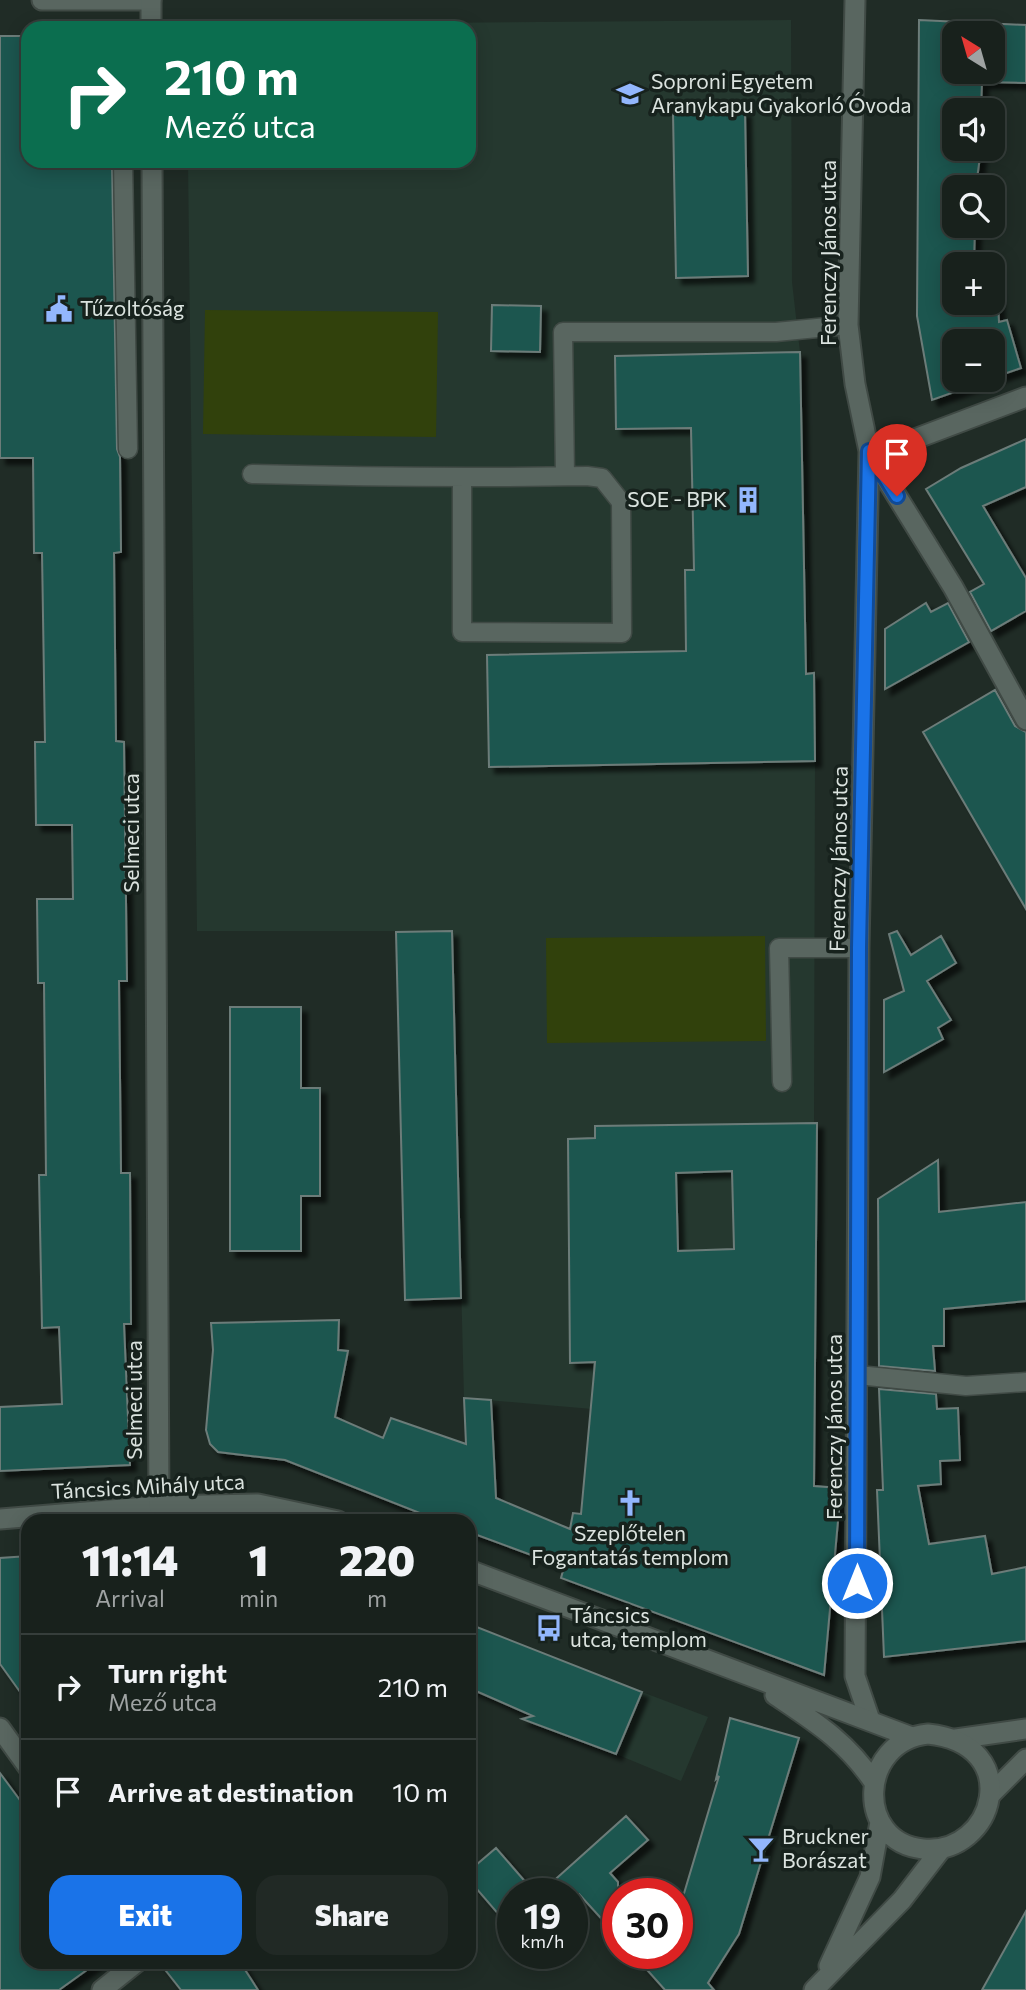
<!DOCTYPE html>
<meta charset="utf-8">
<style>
:root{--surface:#18211c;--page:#212925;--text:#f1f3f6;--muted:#9fa3a3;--line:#363e3b;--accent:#1a73e8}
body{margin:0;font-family:Commissioner,sans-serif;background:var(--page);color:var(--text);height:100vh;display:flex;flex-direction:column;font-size:26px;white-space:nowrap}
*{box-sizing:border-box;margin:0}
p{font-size:23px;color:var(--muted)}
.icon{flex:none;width:38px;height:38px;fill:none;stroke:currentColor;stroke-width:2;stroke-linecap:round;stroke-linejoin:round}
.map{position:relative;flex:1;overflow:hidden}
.sheet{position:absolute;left:21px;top:1514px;width:455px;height:455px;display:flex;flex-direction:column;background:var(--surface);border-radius:21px;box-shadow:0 4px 18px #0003,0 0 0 2px var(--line)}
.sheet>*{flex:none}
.banner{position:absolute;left:21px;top:21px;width:455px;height:147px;border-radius:21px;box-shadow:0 4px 18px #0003,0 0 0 2px var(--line);background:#0b6e4f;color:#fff;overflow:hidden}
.needle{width:46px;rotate:323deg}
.buttons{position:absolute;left:942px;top:21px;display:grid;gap:14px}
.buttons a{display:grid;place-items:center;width:63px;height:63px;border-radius:14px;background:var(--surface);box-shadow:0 4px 18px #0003,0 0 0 2px var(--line);font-size:35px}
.speed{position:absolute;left:497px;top:1878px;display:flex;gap:14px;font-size:35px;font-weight:700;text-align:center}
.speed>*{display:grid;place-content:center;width:91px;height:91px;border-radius:50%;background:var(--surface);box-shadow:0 4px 18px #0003,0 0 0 2px var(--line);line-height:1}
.speed small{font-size:18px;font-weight:400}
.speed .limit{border:10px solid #d22;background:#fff;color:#111}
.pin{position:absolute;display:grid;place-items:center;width:60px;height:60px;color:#fff;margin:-72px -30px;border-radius:50% 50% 50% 0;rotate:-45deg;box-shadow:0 0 7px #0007}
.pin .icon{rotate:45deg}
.me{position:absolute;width:77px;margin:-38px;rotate:0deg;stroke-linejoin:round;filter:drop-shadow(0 0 5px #0008)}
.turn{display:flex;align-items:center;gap:24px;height:147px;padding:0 28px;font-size:32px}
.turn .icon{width:91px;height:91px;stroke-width:2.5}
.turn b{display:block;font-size:49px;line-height:60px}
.eta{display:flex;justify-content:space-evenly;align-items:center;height:119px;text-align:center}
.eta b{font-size:42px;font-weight:800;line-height:49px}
.cta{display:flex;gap:14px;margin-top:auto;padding:14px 28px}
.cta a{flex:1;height:80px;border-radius:21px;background:var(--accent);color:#fff;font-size:28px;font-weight:800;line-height:80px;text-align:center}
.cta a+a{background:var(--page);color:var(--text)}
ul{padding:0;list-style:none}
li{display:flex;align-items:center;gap:21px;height:105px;padding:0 28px;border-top:2px solid var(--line)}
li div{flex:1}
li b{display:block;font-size:26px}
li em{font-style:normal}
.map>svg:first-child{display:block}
.built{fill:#25382f}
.green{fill:#31410c}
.building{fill:#1d5750;stroke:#6c7c79;stroke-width:2;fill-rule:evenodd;filter:url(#shadow)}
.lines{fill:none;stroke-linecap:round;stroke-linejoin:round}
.service-casing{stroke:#404a45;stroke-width:21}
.minor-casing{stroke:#404a45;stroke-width:23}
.tertiary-casing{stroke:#404a45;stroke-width:23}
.service{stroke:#596660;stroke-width:18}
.minor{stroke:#596660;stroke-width:19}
.tertiary{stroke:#596660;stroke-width:19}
.route-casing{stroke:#114b97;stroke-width:18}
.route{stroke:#1a73e8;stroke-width:12}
.labels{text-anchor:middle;stroke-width:7;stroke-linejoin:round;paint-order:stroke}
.poi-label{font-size:21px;fill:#dbe3df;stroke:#17221d;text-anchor:start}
.street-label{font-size:21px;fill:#dbe3df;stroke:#17221d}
</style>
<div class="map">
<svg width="1026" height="1990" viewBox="0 0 1026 1990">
<defs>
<filter id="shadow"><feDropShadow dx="6" dy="6" stdDeviation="2" flood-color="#0009"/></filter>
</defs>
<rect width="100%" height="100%" fill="#202c26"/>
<path class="built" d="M791 20 792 282 800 352 815 761 813 1485 841 1488 824 1675 635 1603 662 1415 464 1398 452 931H197L188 161H469V28H185L184 25Z
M642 1692 708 1717 681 1781 616 1754Z"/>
<path class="green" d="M205 310 438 312 436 437 203 434Z
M765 936 766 1041 547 1043 546 938Z"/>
<path class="building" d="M919 20 1026 25V83L982 82 981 110H954V149H981L976 187H954V226H975L974 264H954V303H992V285H997L999 322 1007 320 1021 368 992 378V341H954V380H988L932 400 917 316ZM954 33H992V72H954Z
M0 36H28V161H112L117 449 120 457 121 552 114 553 116 741 124 742 127 981H119L121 1173H130L131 1324H124L130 1465 0 1471V1407L62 1404 59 1327 42 1328 39 1175H46L44 983H38L37 899H73L72 825H36L35 742H45L42 553H34L33 458H0Z
M745 111 748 276 676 278 673 113Z
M492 305 541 306 540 352 491 351Z
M800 352 806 674 814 673 815 761 489 767 487 655 686 651 685 570H694L691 428 616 429 615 356Z
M1026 439V487L983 506 1026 578V611L991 631 970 592 984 584 926 489 961 468Z
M926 603 931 612 948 603 969 642 885 689V629Z
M995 690 1015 726 1026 732V909L923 732Z
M452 931 461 1298 405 1300 396 932Z
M897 931 911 955 941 936 956 963 927 981 951 1020 938 1028 943 1039 884 1072V1000L904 991 889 934Z
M230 1007H301V1088H320V1196H301V1251H230Z
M817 1123 814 1486 841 1488 824 1675 561 1578 564 1567 469 1532V1521H440L285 1460 218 1452 210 1444 206 1430 213 1350 211 1323 339 1320 338 1350 348 1351 335 1417 383 1438 391 1418 466 1444 464 1398 491 1400 496 1498 570 1529 573 1513 581 1514 595 1362 570 1363 568 1139 595 1138V1126ZM732 1171 734 1249 678 1251 676 1173Z
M938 1160 939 1212 1026 1202V1301L944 1309V1346H933L935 1371 879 1366 878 1199Z
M879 1389 936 1394 937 1409 958 1408 960 1460 940 1461 941 1484 918 1486 929 1544 985 1536 992 1574 1026 1567V1641L884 1657 877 1490H883Z
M28 1556V1703L0 1664V1558Z
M469 1624 642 1692 616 1754 522 1719 533 1716 469 1688Z
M730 1718 799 1738 739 1934 708 1983 714 1990H665L632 1953H677V1917L719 1776 716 1779Z
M0 1773 28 1811V1962H98L59 1990H0Z
M626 1816 648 1840 610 1873 618 1882V1937L579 1894H539Z
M496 1848 536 1894H513V1931L469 1880V1871Z
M1026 1911V1990H982Z
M159 1962H240L258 1990H181Z"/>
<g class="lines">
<defs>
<path id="service" d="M123 161 128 449
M252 474C364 477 475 478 587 476L602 478 621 502 622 633 462 632V478
M565 476 563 332H776L848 325
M782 1082 779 948H859
M858 1375 966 1386 1026 1382"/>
<path id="minor" d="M42 0H151
M855 0 848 325 855 384 869 451 859 948 855 1676 870 1720
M869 451 953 587 1026 720
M869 451 907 442 1026 397
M0 1519 159 1506
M0 1728 28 1767
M956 1739 1026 1729
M992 1793 1026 1759
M102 1990 137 1962"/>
<path id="tertiary" d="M151 0V28
M152 161 159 1506 258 1504 338 1521
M469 1570 909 1736
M775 1695C815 1722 846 1741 873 1781
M928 1734C1026 1744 995 1856 923 1849 854 1842 859 1741 928 1734Z
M829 1966 870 1877 880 1822
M814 1990 902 1900 942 1848"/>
</defs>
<use href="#service" class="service-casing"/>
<use href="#minor" class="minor-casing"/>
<use href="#tertiary" class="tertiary-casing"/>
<use href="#service" class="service"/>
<use href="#minor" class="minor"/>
<use href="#tertiary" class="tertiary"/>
</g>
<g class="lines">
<defs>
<path id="route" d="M857 1583 859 948 869 451 897 496"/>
</defs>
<use href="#route" class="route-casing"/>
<use href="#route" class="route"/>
</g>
<defs>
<symbol id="school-bare" viewBox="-9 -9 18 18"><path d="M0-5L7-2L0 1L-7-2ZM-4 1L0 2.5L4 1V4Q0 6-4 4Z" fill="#93b7fd" stroke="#17221d" stroke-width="2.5" paint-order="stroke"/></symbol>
<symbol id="civic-bare" viewBox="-9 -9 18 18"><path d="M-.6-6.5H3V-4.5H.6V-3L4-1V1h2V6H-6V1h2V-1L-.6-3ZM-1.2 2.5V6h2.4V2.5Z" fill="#93b7fd" stroke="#17221d" stroke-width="2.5" paint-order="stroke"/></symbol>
<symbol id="building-bare" viewBox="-9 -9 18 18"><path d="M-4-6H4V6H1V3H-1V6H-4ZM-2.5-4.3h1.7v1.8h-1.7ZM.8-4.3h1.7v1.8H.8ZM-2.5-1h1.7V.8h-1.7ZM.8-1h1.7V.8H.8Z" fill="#93b7fd" stroke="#17221d" stroke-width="2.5" paint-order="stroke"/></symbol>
<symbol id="church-bare" viewBox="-9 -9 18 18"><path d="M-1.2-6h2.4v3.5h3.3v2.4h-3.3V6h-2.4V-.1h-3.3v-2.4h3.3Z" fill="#93b7fd" stroke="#17221d" stroke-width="2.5" paint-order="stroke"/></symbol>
<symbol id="bus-bare" viewBox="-9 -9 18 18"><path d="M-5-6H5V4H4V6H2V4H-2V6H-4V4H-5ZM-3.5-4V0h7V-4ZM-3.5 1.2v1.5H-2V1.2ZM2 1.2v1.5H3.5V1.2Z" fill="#93b7fd" stroke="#17221d" stroke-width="2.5" paint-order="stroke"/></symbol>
<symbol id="bar-bare" viewBox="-9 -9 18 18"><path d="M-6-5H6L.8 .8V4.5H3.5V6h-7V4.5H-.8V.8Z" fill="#93b7fd" stroke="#17221d" stroke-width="2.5" paint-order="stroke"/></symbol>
</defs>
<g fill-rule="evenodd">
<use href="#school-bare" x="611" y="75" width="38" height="38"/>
<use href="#civic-bare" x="40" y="290" width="38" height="38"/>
<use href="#building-bare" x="729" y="481" width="38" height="38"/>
<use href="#church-bare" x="611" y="1484" width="38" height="38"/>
<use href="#bus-bare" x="530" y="1609" width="38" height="38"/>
<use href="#bar-bare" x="742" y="1830" width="38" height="38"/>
</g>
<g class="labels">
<g class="poi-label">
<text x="651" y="89">Soproni Egyetem<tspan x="651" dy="24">Aranykapu Gyakorló Óvoda</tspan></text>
<text x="80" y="316">Tűzoltóság</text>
<text x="727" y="507" text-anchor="end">SOE - BPK</text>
<text x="630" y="1541" text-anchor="middle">Szeplőtelen<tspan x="630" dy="24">Fogantatás templom</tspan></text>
<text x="570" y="1623">Táncsics<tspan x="570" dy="24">utca, templom</tspan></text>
<text x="782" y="1844">Bruckner<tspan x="782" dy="24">Borászat</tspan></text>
</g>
<g class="street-label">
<text transform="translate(829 253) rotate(-90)" y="7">Ferenczy János utca</text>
<text transform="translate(132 833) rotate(-90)" y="7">Selmeci utca</text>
<text transform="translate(839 859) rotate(-89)" y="7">Ferenczy János utca</text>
<text transform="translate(135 1400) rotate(-90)" y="7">Selmeci utca</text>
<text transform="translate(835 1427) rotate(-90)" y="7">Ferenczy János utca</text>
<text transform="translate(148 1487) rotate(-3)" y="7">Táncsics Mihály utca</text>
</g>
</g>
</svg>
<div class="buttons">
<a><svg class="needle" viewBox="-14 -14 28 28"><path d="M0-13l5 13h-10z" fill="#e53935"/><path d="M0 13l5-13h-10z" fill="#9fa3a3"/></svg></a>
<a><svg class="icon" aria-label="sound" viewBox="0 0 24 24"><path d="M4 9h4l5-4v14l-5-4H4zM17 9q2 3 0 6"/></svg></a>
<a><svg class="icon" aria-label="search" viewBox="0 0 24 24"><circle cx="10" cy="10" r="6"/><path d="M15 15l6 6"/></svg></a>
<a>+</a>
<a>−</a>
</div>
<div class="speed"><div>19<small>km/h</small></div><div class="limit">30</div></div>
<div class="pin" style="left:897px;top:496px;background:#d93025"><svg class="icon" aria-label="arrive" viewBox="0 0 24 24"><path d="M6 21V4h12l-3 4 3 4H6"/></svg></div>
<svg class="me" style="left:857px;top:1583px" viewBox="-20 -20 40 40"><circle r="17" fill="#1a73e8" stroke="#fff" stroke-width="3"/><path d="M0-11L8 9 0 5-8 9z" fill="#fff"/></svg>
<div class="banner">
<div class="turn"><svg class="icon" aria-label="right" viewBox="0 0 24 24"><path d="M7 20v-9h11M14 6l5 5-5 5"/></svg><div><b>210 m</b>Mező utca</div></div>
</div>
<section class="sheet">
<div class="eta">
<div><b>11:14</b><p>Arrival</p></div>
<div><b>1</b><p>min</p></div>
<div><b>220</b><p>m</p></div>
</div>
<ul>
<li><svg class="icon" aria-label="right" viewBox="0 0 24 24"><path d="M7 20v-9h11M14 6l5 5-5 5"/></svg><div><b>Turn right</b><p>Mező utca</p></div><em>210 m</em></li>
<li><svg class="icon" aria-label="arrive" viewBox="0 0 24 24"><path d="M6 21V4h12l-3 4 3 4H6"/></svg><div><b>Arrive at destination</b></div><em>10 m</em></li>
</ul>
<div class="cta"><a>Exit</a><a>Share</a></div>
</section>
</div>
